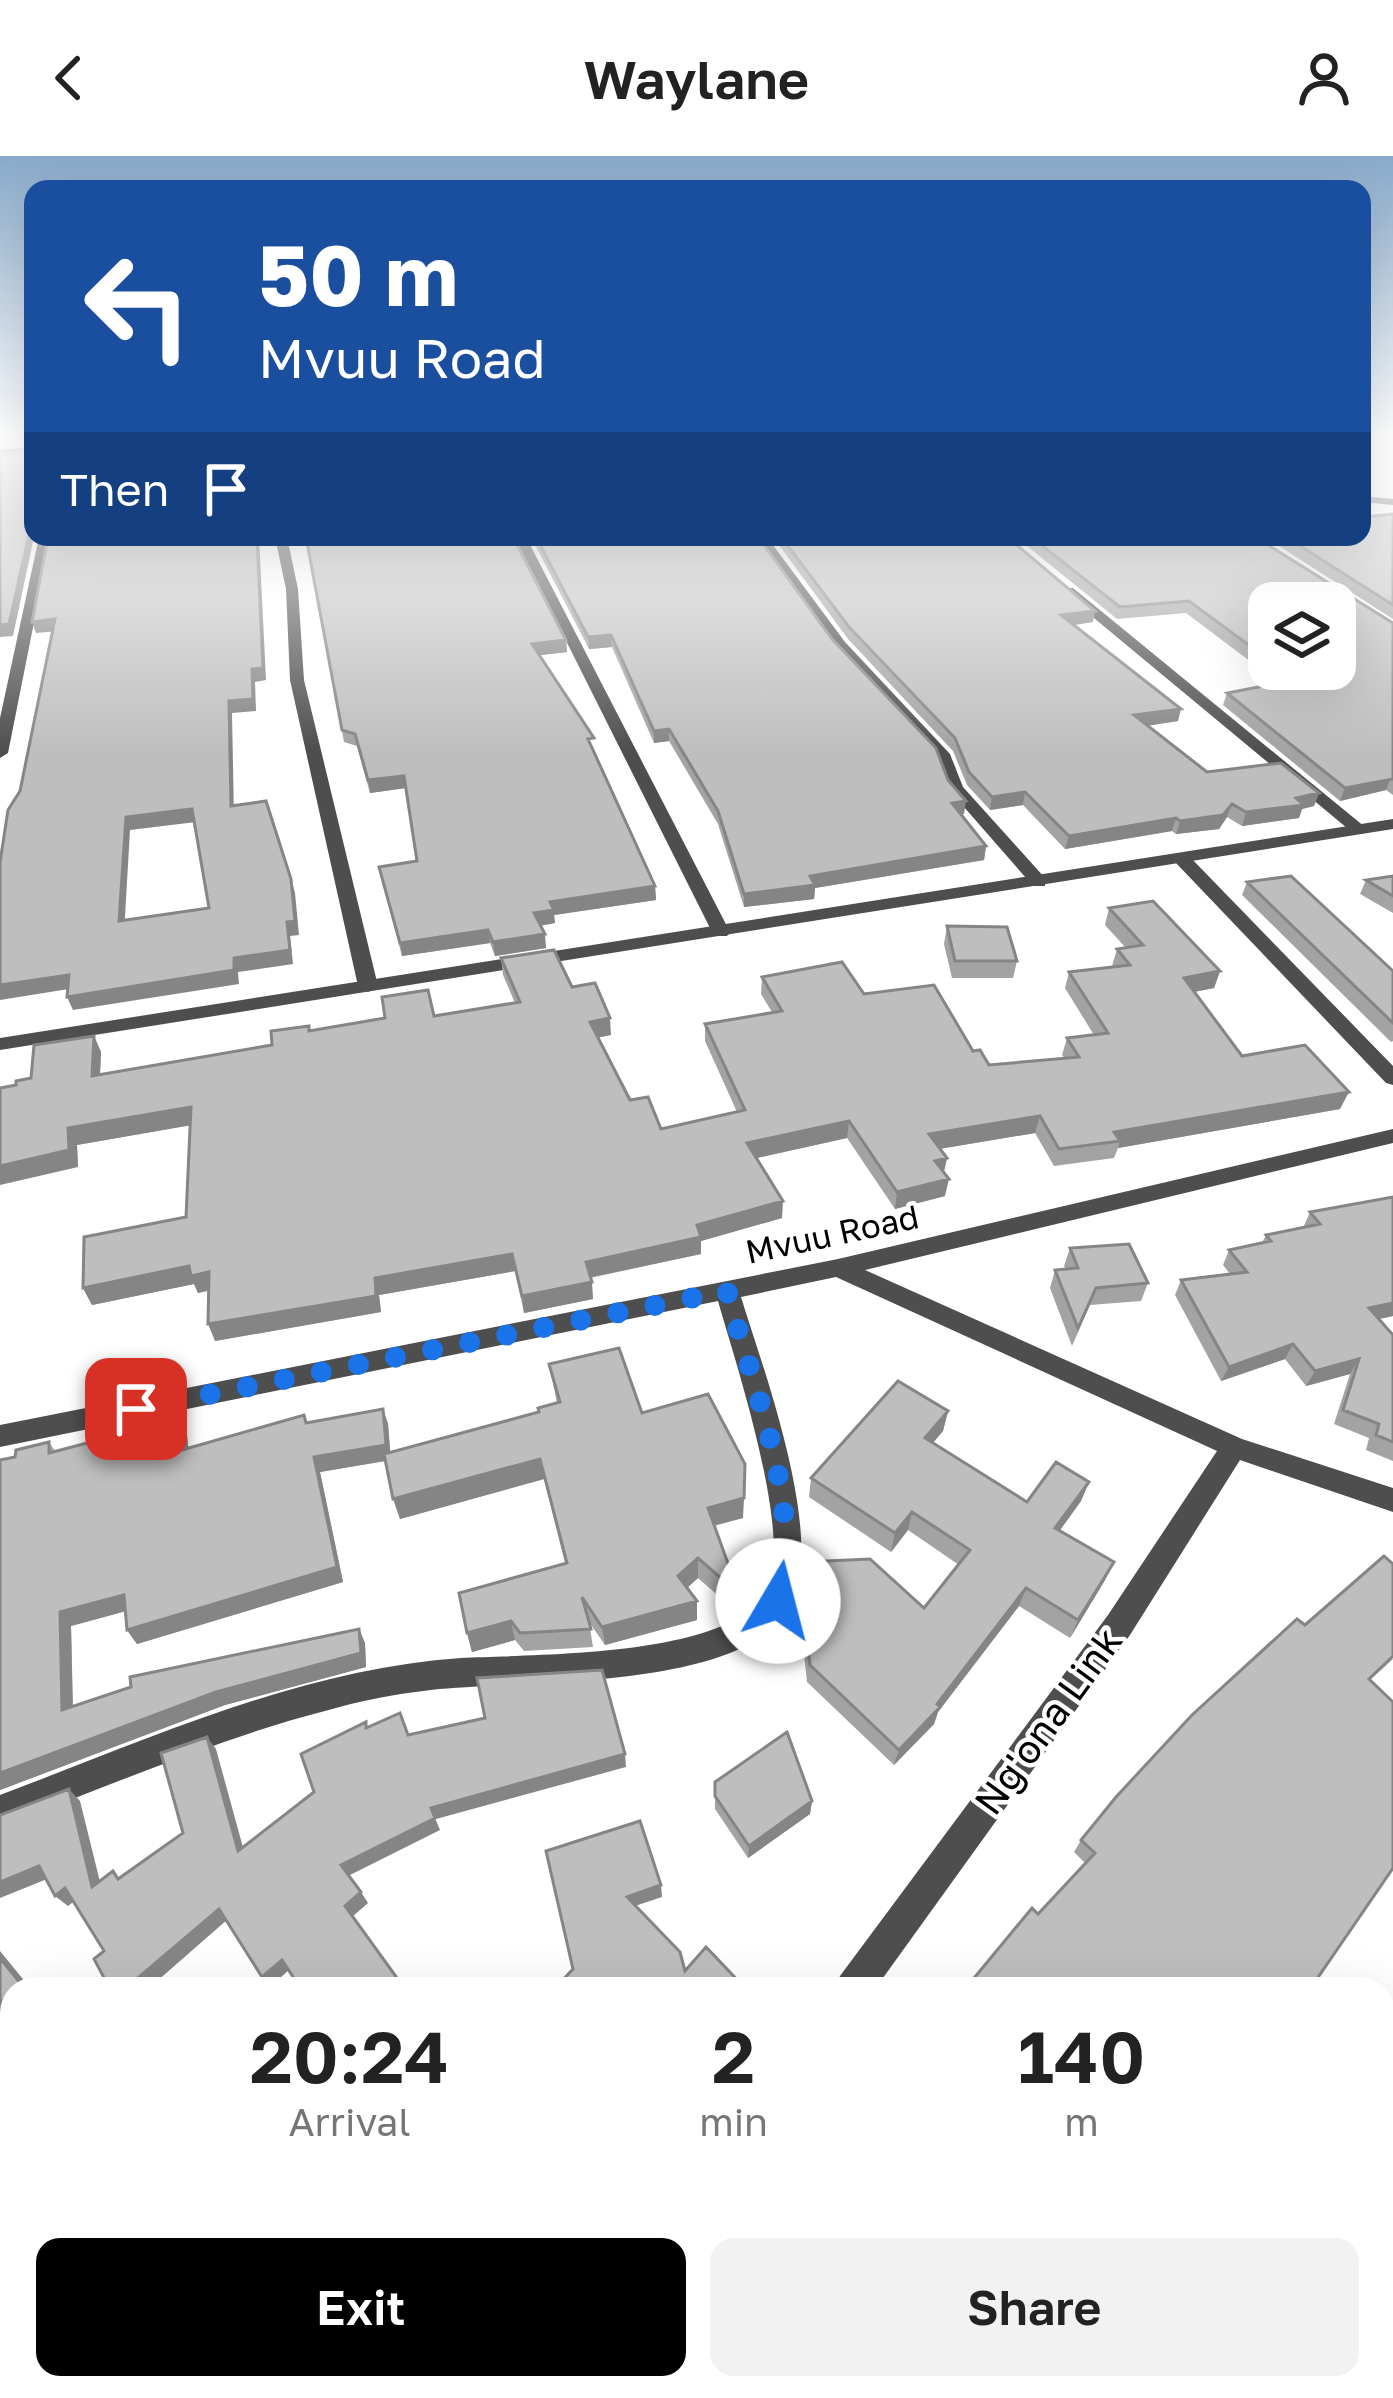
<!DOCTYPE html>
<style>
:root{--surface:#fff;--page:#f2f2f2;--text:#222;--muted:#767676;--accent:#000}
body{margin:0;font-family:"Golos Text",sans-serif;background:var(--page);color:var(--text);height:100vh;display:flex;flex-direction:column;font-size:45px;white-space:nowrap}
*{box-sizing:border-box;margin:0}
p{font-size:39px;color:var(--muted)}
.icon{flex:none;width:66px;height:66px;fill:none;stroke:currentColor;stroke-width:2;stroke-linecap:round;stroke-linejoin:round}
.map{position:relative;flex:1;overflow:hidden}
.drawer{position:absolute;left:0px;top:1821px;width:1395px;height:423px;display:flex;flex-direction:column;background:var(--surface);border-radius:36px 36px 0 0;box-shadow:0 12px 48px #0002}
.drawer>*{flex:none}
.guide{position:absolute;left:24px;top:24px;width:1347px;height:366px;border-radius:24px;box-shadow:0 12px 48px #0002;background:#1a4fa0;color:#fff;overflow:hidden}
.buttons{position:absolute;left:1248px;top:426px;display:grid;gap:24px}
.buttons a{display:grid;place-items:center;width:108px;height:108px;border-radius:24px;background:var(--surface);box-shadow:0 12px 48px #0002;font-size:60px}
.pin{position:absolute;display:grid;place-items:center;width:102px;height:102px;color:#fff;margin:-51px;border-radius:24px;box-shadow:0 6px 18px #0006}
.me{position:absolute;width:132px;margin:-66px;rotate:8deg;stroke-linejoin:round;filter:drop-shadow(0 0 9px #0008)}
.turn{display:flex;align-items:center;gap:42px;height:252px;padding:0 36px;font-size:54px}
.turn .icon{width:156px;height:156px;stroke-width:2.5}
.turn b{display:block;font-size:84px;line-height:102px}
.then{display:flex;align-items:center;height:114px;padding:0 36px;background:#0003;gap:24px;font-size:45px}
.eta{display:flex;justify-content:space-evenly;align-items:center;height:204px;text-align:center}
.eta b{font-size:72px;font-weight:600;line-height:84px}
.cta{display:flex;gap:24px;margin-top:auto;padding:24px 36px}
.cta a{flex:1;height:138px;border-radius:24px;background:var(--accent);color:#fff;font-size:48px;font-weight:600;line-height:138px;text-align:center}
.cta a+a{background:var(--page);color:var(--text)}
header{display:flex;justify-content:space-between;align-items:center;height:156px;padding:0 36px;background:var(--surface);font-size:54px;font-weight:600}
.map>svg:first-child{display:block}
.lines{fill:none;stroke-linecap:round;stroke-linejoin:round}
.minor{fill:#4e4e4e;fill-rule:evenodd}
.tertiary{fill:#4e4e4e;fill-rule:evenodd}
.wall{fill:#a3a3a3;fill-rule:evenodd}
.shaded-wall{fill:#858585}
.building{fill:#bebebe;stroke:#858585;stroke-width:3;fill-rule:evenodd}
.route{stroke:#1a73e8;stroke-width:21;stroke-dasharray:0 37.8}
.labels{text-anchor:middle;stroke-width:9;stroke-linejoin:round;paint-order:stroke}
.street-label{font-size:33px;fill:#000;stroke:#fff}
.near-street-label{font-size:39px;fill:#000;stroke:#fff}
</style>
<header><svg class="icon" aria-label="back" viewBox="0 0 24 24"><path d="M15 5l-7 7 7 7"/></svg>Waylane<svg class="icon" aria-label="person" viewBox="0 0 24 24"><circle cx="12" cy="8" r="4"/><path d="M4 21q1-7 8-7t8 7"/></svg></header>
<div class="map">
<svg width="1393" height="2242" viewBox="0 0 1393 2242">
<rect width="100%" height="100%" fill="#fff"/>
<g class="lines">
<path class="minor" d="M39 381H51L8 597 0 602V562Z
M275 381H287L298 433 304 524 378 830 368 836 358 830 290 524 286 433Z
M514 381H526L730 776 727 780H715L712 776Z
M755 381H767L845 486 950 598 963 631 1045 722V730H1033L950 635 938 602 835 492Z
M1065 432H1073L1365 671V677H1353L1065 438Z
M1176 699H1188L1393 910V929L1386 927 1176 707Z
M1393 973V987L865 1114 1242 1283 1393 1332V1356L1240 1304 1130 1479 875 1833H835L840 1820 1108 1459 1217 1295 836 1121 741 1141C763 1213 826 1380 791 1449 747 1536 517 1524 431 1534 395 1538 359 1545 325 1555 213 1584 107 1631 0 1671V1639C149 1583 300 1513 461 1502 532 1498 725 1502 765 1438 797 1389 734 1202 718 1145L0 1291V1269L838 1103Z
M515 2232H561L557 2242H511Z"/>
<path class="tertiary" d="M33 291V297L0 300V294Z
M1362 340 1393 343V349L1362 346Z
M1393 663V673L0 894V882Z"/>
</g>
<path class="wall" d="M1393 358V463L1265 381H1362L1365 361Z
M306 381 566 484 567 496 540 499 594 595 655 730 656 744 554 759 555 767 541 770 546 792 495 800 490 787 402 800 382 724 417 705 406 632 370 637 357 590 344 586Z
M531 381H758L832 483 948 624 964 658H961L986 690 984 704 815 732 814 743 744 751 718 668 669 585 654 587 612 491 589 493Z
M773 381H1007L1093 466 1074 469 1178 565 1147 570 1207 616 1319 637 1314 650 1302 653 1299 662 1242 670 1227 661 1219 673 1176 678 1172 675 1065 693 1023 649 990 654 967 629 953 595 848 483Z
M1016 381H1255L1393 467V639L1386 634 1340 645 1223 549 1227 537 1279 527 1186 457 1117 463ZM1269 447 1335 513H1269Z
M1393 720V757L1360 738 1366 724Z
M1247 726 1393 815V885L1391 886 1242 739Z
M1109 752 1220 815 1214 832 1194 836 1242 900 1340 953 1118 992 1114 1002 1054 1010 1035 977 940 993 947 1002 944 1016 945 1040 895 1053 847 982 757 1002 782 1062 701 1085V1098L590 1122 593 1143 524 1157 515 1115 379 1139 381 1156 215 1185 209 1135 198 1137 194 1128 92 1149 83 1132 186 1061 190 969 77 989 78 1011 16 929 31 922 94 880 101 896 100 919 272 889 310 875 434 860 515 847 503 819 501 802 572 831 611 879 598 881 630 944 661 973 737 956 705 885V868L772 856 761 838 762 821 864 838 973 895 989 909 1065 902 1062 899 1067 882 1094 879 1065 832 1069 816 1112 810 1117 793 1126 792 1105 769Z
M947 770 1017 805 1013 822H952L944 788Z
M1393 1041V1160L1379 1163 1393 1179V1305L1366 1294 1369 1282 1334 1268 1350 1218 1306 1230 1285 1203 1221 1225 1175 1139 1181 1124 1230 1118 1223 1109 1229 1094 1262 1087 1266 1079 1303 1072 1310 1056Z
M1070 1092 1148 1127 1141 1145 1090 1149 1072 1190 1050 1132 1055 1114 1066 1113 1064 1110Z
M549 1208 642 1257 743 1362 714 1370 739 1438 738 1457 698 1422 687 1432 697 1464 605 1489 589 1466 593 1491 524 1495 515 1484 472 1496 467 1477 565 1407 544 1323 400 1363 385 1305 320 1316 343 1426 137 1488 127 1474 125 1455 71 1470 73 1550 359 1473 365 1487 366 1511 225 1549 0 1634V1304L15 1301 49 1286 55 1295 179 1263 187 1279 188 1292 304 1259 307 1266 383 1253 388 1268 390 1297 538 1257 557 1247Z
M948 1255 943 1275 933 1287 1027 1346 1089 1326 1081 1345 1059 1375 1105 1424 1070 1482 1019 1450 938 1556 934 1568 894 1609 807 1526 798 1442 800 1424 924 1452 959 1409 908 1374 891 1396 809 1341 811 1322Z
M1305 1469 1393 1503 1370 1524 1038 1758 1085 1707 1074 1696 1081 1684Z
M715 1626 812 1645 810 1658 748 1702 715 1653Z
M1393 2176V2242H1384L1379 2232H1383V2181Z
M1029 2232H1078L1071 2242H1037Z"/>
<path class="shaded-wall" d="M31 369H33L34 381 13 480 0 481V469Z
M257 381H259L266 524 255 526 256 555 232 557 234 663 231 650 229 545Z
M1095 455 1093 466 1059 471 1061 459Z
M55 463 59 475 36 477 32 466Z
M611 479 612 491 589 493 588 481Z
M566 484 567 496 533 500 532 488Z
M1181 553 1178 565 1131 572 1134 559Z
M669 573V585L654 587V575Z
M404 620 406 632 370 637 368 624Z
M1391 621 1386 634 1340 645 1345 632Z
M1025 636 1023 649 990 654 992 641Z
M1319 637 1314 650 1302 653 1299 662 1242 670 1246 656Z
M966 645 964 658 950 660 952 647Z
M1232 648 1227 661 1219 673 1176 678 1180 665Z
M192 653 196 666 130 674 124 778 119 765 126 661Z
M1176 662 1172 675 1065 693 1069 680Z
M986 690 984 704 815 732 814 743 744 751V738L810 720Z
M291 723 295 737 299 779 290 780 293 808 238 816 239 828 73 854 67 841 234 802 287 766Z
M655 730 656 744 554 759 555 767 536 770 534 757 550 746Z
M488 774 490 787 402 800 400 787Z
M545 778 546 792 495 800 493 786Z
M1220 815 1214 832 1178 839 1184 822Z
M69 819 75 832 0 844V829Z
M610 862 611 879 591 883 590 866Z
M94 880 101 896 99 937 92 920Z
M1349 936 1340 953 1118 992 1120 985 1114 976Z
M191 951 198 968 77 989 78 1011 0 1029V1010L68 972Z
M1040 960 1035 977 926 995 929 978Z
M849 965 847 982 747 1004V987Z
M947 1002 943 1019 935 1005Z
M949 1023 945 1040 895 1053 897 1036Z
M783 1045 782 1062 701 1085V1098L587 1122 586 1106 697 1069Z
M512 1098 515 1115 379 1139 381 1156 215 1185 208 1168 375 1122Z
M189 1110 209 1116 216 1132 198 1137 194 1128 92 1149 83 1132Z
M592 1126 593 1143 524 1157 522 1140Z
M1393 1147V1160L1360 1167 1369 1152Z
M1293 1188 1285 1203 1221 1225 1229 1211Z
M1359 1203 1350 1218 1306 1230 1315 1215Z
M383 1253 388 1268 391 1304 320 1316 343 1426 137 1488 127 1474 314 1301Z
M948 1255 943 1275 920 1301 925 1282Z
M179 1263 187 1279 190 1309 182 1294Z
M540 1303 544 1323 400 1363 393 1343Z
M1089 1326 1081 1345 1048 1391 1055 1372Z
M744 1342 743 1362 707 1371 708 1352Z
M912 1356 908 1374 891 1396 895 1377Z
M698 1402V1422L679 1439 678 1420Z
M1114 1406 1105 1424 1070 1482 1078 1464Z
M1026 1432 1019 1450 938 1556 934 1568 894 1609 899 1594 937 1548Z
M124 1439 134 1453 71 1470 73 1567 62 1554 60 1456Z
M697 1445V1464L605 1489 602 1471Z
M511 1465 515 1484 472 1496 467 1477Z
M359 1473 365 1487 366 1511 225 1549 0 1634V1617Z
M207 1581 216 1593 247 1706 238 1695Z
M625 1598 626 1611 436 1663 431 1652Z
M69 1633 80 1645 104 1742 92 1731Z
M812 1645 810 1658 748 1702 749 1690Z
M435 1662 440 1674 348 1720 341 1709Z
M39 1710 52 1721 0 1742V1726Z
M661 1729 662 1741 629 1752 627 1741Z
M65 1732 77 1743 68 1750 55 1740Z
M361 1736 368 1747 352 1761 345 1750Z
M219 1753 228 1763 148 1833H125Z
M0 1795 31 1833H15L0 1802Z
M282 1804 290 1813 271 1830 262 1821Z
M12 1836V1858L0 1870V1847Z
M12 2018V2038L0 2050V2029Z
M129 2232H143L147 2242H133Z
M367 2232H376L368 2242H359Z"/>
<path class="building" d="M33 295V369H31L9 468 0 469V299Z
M1393 358V449L1286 381H1362V360L1365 361Z
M48 381H257L263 512 252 513 253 543 229 545 231 650 266 645 291 723 295 765 287 766 290 794 234 802V814L67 841 69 819 0 829V706L8 654 20 635 55 463 32 466ZM192 653 209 752 119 765 126 661Z
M306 381H513L566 484 532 488 594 582 588 583 655 730 550 746 554 754 534 757 545 778 493 786 488 774 400 787 379 711 417 705 404 620 368 624 355 578 342 574Z
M536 381H758L832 483 936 592 948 624 966 645 952 647 986 690 810 720 815 729 744 738 718 655 669 573 654 575 611 479 588 481Z
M781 381H1007L1095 455 1061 459 1181 553 1134 559 1207 616 1281 607 1319 637 1296 642 1304 649 1246 656 1232 648 1223 659 1180 665 1176 662 1069 680 1025 636 992 641 969 616 955 582 849 471Z
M1031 381H1255L1393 467V623L1345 632 1227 537 1295 524 1281 513H1335V447H1269V504L1189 445 1120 451Z
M1291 720 1393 815V867L1247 726Z
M1393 720V740L1366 724Z
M1153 745 1220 815 1184 822 1242 900 1305 889 1349 936 1114 976 1120 985 1059 993 1040 960 929 978 947 1002 935 1005 949 1023 897 1036 849 965 747 987 783 1045 697 1069 701 1081 586 1106 592 1126 522 1140 512 1098 375 1122 376 1140 208 1168 209 1116 191 1120 189 1110 83 1132 84 1081 186 1061 191 951 68 972 69 994 0 1010V932L16 929V925L31 922 34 889 94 880 92 920 272 889 271 875 309 870V875L385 862 382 841 428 834 434 860 520 846 501 802 554 794 572 831 595 827 610 862 590 866 630 944 648 941 661 973 745 954 705 868 782 855 762 821 842 806 864 838 934 829 973 895 980 894 989 909 1079 901 1067 882 1108 877 1069 816 1130 809 1117 793 1143 789 1109 752Z
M947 770 1007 771 1017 805H955Z
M1393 1041V1147L1369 1152 1393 1179V1286L1376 1279 1379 1268 1343 1254 1359 1203 1315 1215 1293 1188 1229 1211 1181 1124 1247 1116 1229 1094 1271 1085 1266 1079 1320 1068 1310 1056Z
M1129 1088 1148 1127 1096 1132 1078 1172 1055 1114 1078 1112 1070 1092Z
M619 1192 642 1257 708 1238 745 1308 744 1342 708 1352 739 1438 698 1402 678 1420 697 1445 602 1471 582 1441 591 1473 520 1477 511 1465 467 1477 459 1437 567 1407 540 1303 393 1343 384 1298 539 1256 538 1252 560 1246 549 1208Z
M898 1225 948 1255 925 1282 1027 1346 1056 1306 1089 1326 1055 1372 1114 1406 1078 1464 1026 1432 937 1548 940 1551 899 1594 810 1509 800 1424 805 1406 870 1403 924 1452 970 1394 912 1356 895 1377 811 1322Z
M383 1253 386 1289 314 1301 337 1411 127 1474 124 1439 60 1456 62 1554 131 1531 130 1521 359 1473 361 1497 216 1536 0 1617V1304L15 1301 16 1294 49 1286V1297L179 1263 182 1294 304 1259 306 1267Z
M1384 1400 1393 1408V1500L1369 1523 1393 1546V1712L1310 1833H965L1032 1752 1038 1758 1095 1697 1081 1684 1116 1641 1192 1559 1297 1463 1305 1469Z
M602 1514 625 1598 431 1652 435 1662 341 1709 361 1736 345 1750 405 1833H301L282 1804 262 1821 219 1753 125 1833H110L94 1803 104 1795 65 1732 55 1740 39 1710 0 1726V1659L69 1633 92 1731 113 1715 118 1723 183 1677 161 1597 207 1581 238 1695 314 1636 301 1598 366 1566V1572L400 1557 408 1579 485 1562 477 1522Z
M787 1576 812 1645 749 1690 715 1640V1626Z
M640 1665 661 1729 627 1741 680 1796 685 1815 706 1791 746 1833H554L573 1813 546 1695Z
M0 1802 21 1828 15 1833H12V1836L0 1847Z
M12 1940V2018L0 2029V1951Z
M1393 2183V2222L1383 2205V2189Z
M71 2232H129L133 2242H76Z
M318 2232H367L359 2242H325Z
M777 2232H817L808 2242H783Z
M1039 2232H1078L1071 2242H1047Z"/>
<linearGradient id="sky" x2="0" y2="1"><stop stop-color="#89aaca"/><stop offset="0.47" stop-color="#fff"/><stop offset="1" stop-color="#fff" stop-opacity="0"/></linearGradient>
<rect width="1393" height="596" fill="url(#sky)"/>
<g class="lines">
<path class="route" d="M136 1253 727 1135C751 1227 805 1351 778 1445"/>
</g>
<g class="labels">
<g class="street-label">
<text transform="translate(832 1078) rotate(-12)" y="12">Mvuu Road</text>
</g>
<g class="near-street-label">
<text transform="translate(1048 1565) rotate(-54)" y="14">Ng'ona Link</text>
</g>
</g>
</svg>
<div class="buttons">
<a><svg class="icon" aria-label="layers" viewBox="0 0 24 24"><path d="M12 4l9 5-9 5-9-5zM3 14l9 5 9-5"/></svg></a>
</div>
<div class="pin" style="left:136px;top:1253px;background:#d93025"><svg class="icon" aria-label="arrive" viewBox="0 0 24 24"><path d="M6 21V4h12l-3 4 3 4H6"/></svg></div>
<svg class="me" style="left:778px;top:1445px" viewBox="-20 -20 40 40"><circle r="19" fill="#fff"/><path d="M0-13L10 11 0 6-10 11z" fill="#1a73e8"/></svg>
<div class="guide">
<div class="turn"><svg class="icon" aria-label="left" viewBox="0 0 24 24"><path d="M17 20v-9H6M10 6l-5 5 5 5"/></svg><div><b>50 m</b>Mvuu Road</div></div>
<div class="then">Then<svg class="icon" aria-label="arrive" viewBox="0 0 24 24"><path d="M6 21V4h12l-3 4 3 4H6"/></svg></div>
</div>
<section class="drawer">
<div class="eta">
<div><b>20:24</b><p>Arrival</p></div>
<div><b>2</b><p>min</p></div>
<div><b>140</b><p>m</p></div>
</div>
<div class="cta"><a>Exit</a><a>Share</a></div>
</section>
</div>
